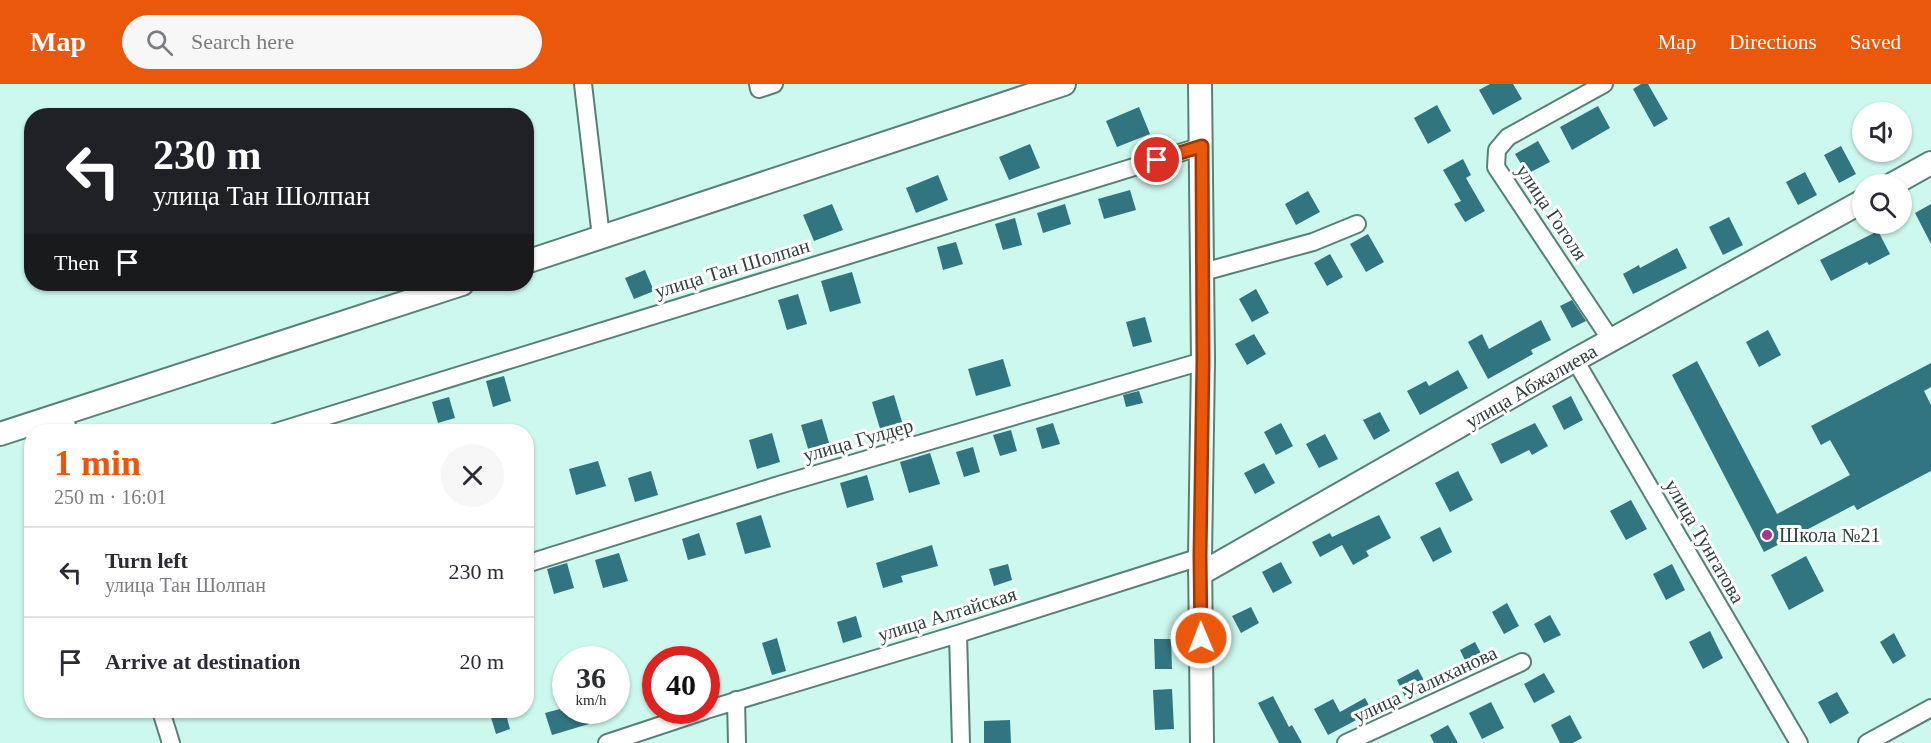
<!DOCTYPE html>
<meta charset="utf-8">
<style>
:root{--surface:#fff;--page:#f7f7f7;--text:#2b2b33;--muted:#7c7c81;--line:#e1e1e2;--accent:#ea580c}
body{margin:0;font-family:"Times New Roman",serif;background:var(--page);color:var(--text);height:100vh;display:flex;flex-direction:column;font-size:22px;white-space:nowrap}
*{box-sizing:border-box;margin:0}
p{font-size:20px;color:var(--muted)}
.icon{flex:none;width:33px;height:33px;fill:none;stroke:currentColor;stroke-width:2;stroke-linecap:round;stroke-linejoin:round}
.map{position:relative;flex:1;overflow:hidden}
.panel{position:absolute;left:24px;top:340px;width:510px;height:294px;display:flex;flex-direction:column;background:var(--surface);border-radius:24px;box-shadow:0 2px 4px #0004}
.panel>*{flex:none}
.hud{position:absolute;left:24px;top:24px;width:510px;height:183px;border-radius:24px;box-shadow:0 2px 4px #0004;background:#202124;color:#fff;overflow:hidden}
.buttons{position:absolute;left:1852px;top:18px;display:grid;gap:12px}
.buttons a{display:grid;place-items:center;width:60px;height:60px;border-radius:50%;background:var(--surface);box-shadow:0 2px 4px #0004;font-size:30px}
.speed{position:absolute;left:552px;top:562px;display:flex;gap:12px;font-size:30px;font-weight:700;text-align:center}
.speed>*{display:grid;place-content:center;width:78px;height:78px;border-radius:50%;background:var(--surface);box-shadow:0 2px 4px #0004;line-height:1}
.speed small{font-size:15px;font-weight:400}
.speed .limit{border:9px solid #d22;background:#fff;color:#111}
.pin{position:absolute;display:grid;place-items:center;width:51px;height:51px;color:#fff;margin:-26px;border:3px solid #fff;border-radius:50%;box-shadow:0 2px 6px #0007}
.me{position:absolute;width:66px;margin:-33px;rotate:359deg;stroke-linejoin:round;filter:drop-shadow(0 0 4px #0008)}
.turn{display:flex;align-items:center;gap:21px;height:126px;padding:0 30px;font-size:27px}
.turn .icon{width:78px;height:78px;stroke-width:2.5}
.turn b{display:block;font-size:42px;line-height:51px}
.then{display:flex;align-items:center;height:57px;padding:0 30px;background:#0003;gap:12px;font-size:22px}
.round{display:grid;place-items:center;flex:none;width:63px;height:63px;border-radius:32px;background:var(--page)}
.overview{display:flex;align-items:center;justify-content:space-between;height:102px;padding:0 30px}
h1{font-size:36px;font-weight:700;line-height:45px;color:var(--accent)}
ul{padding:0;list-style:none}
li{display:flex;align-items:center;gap:18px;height:90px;padding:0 30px;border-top:2px solid var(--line)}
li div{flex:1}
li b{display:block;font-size:22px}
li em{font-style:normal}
header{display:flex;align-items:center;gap:36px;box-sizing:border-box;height:84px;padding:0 30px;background:var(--accent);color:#fff}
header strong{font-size:28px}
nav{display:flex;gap:33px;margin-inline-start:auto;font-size:21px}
.search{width:420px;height:54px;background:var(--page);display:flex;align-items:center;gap:15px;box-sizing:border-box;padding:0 21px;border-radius:33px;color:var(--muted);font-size:22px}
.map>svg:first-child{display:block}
.building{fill:#317580}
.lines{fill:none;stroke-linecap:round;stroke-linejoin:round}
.street-casing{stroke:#588076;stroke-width:20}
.secondary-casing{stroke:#588076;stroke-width:26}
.street{stroke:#fff;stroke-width:16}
.secondary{stroke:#fff;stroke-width:22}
.route-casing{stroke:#983908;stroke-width:15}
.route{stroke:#ea580c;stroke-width:10}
.poi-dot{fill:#a8348e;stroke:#fff;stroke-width:2}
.labels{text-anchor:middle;stroke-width:6;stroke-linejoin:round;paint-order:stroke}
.street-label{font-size:20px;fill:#2f413c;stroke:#fff}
.poi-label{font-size:20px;fill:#2f413c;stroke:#fff;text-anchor:start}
</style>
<header>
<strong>Map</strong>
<div class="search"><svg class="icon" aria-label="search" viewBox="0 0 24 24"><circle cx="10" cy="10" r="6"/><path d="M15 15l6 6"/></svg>Search here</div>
<nav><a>Map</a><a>Directions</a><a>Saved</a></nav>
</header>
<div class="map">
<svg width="1931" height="659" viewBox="0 0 1931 659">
<rect width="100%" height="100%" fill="#cdf8ed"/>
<path class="building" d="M1490 0H1513L1522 15 1493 31 1479 6Z
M1641 0H1648L1668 35 1654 43 1633 5Z
M1437 21 1451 47 1428 60 1414 34Z
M1598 22 1610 44 1572 66 1560 43Z
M1139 23 1150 50 1117 63 1106 37Z
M1538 57 1550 78 1527 90 1515 70Z
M1030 60 1040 84 1009 96 999 73Z
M1841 62 1856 90 1839 99 1824 71Z
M1463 75 1471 91 1466 94 1485 127 1465 138 1454 120 1461 117 1443 86Z
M1805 88 1817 111 1798 121 1786 98Z
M938 91 948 116 916 129 906 104Z
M1130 106 1136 126 1104 135 1098 115Z
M1308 107 1320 128 1296 141 1285 120Z
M832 120 843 146 814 157 803 131Z
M1065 120 1071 140 1043 149 1037 129Z
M1931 120V160L1915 129Z
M1729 133 1743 161 1723 171 1709 143Z
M1015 134 1022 161 1003 166 995 140Z
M1878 147 1890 170 1869 181 1867 178 1831 197 1820 176Z
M1368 150 1384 178 1366 188 1350 160Z
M956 158 963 180 943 186 937 163Z
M1677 164 1687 184 1633 210 1623 190 1639 181 1640 184Z
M1330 170 1343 193 1327 202 1314 179Z
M645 186 654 207 634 215 625 194Z
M852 188 861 219 830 228 821 197Z
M1256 205 1269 229 1252 238 1239 215Z
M798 210 807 240 787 246 778 216Z
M1572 216 1586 237 1572 244 1560 222Z
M1145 233 1152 258 1133 263 1126 238Z
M1541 236 1551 256 1531 266 1533 270 1488 295 1468 258 1482 250 1489 265Z
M1768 246 1781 271 1759 283 1746 258Z
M1254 250 1266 270 1247 281 1235 260Z
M1003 275 1011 302 976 312 968 285Z
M1697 277 1777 430 1850 391 1830 356 1821 361 1811 342 1931 279V303L1924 307 1931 321V387L1857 426 1854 421 1764 468 1672 291Z
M1458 286 1468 304 1420 331 1407 307 1426 297 1429 302Z
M504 292 511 317 493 323 486 297Z
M1139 307 1143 319 1126 323 1123 311Z
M894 311 903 341 881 348 872 318Z
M1571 312 1583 336 1564 346 1552 322Z
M449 313 455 334 438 339 432 318Z
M1380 328 1390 347 1374 356 1363 336Z
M822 335 830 362 809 368 801 341Z
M1053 339 1060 360 1042 365 1036 344Z
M1281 339 1293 362 1276 371 1264 348Z
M1535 339 1548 362 1532 371 1529 366 1501 380 1491 360Z
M1011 346 1017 367 1000 372 993 351Z
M772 349 780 378 757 385 749 356Z
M1325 350 1338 375 1319 384 1306 360Z
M973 363 980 388 964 393 956 368Z
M930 369 940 400 909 409 900 378Z
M598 377 606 402 576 411 569 385Z
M1264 379 1275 399 1255 410 1244 389Z
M651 387 658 411 635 418 628 394Z
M1458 387 1473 416 1450 428 1435 399Z
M867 391 874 416 847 424 840 399Z
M1631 416 1647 445 1626 456 1610 427Z
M761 431 771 463 745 470 736 439Z
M1379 431 1391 454 1366 467 1369 472 1353 481 1342 461 1320 473 1312 458 1330 449 1332 453Z
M1440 443 1452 468 1433 478 1420 453Z
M699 449 706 471 688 476 682 455Z
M932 461 938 482 901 492 903 498 883 504 876 479Z
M619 469 628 497 603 504 595 476Z
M1806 472 1824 507 1789 526 1771 491Z
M1281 478 1292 499 1273 509 1262 488Z
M567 479 574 504 554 510 547 485Z
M1008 480 1012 496 994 502 989 485Z
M1672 480 1685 506 1666 516 1653 490Z
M1507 519 1519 542 1504 550 1492 528Z
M1251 523 1259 539 1241 549 1232 532Z
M1550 531 1561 551 1544 559 1534 540Z
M856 532 862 553 843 559 837 538Z
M1710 547 1723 574 1703 585 1689 558Z
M1894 549 1906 572 1893 580 1880 558Z
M777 554 786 587 772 591 762 559Z
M1154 555H1171L1172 585H1155Z
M1475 558 1487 581 1471 589 1460 566Z
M1418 585 1428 604 1406 615 1397 596Z
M1544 589 1555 608 1534 619 1524 600Z
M1172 605 1174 645 1155 646 1153 606Z
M1837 608 1849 629 1830 640 1818 618Z
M1273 612 1289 643 1292 641 1302 659H1279L1258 619Z
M1365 614 1374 631 1361 637 1360 634 1328 651 1314 625 1333 615 1340 628Z
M1491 618 1504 644 1482 655 1469 629Z
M560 625 561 627H586L589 640 552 651 545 629Z
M489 627H505L510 645 496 650Z
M1570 631 1582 654 1573 659H1560L1551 641Z
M1010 636 1011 659H984V637Z
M1448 641 1458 659H1434L1430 651Z"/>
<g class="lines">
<defs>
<path id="street" d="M583 0 601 153
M758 0 759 5 774 0
M1604 0 1508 53 1497 66 1496 83 1611 256
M1203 188 1313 158 1357 140
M1575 276 1799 659
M63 329 69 348
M276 348 1202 62
M526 480 779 401 1203 277
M958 550 961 659
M736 616 737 659
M706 626 958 550 1200 473
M161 627 171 659
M607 659 704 627
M1346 659 1522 578
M1867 659 1931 624"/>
<path id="secondary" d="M1200 0 1203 277 1200 473 1202 659
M1893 100 1931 79
M526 178 1064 0
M0 350 462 200
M1200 490 1575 276 1863 117"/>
</defs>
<use href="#street" class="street-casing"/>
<use href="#secondary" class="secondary-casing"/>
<use href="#street" class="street"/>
<use href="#secondary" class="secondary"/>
</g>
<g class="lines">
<defs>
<path id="route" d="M1157 76 1202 62 1203 277 1200 472 1201 554"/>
</defs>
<use href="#route" class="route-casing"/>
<use href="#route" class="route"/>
</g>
<circle class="poi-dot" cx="1767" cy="451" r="6"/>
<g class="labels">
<g class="street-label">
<text transform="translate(1552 128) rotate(56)" y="7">улица Гоголя</text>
<text transform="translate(732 184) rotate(-17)" y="7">улица Тан Шолпан</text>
<text transform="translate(1531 302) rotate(-30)" y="7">улица Абжалиева</text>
<text transform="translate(858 356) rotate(-16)" y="7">улица Гулдер</text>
<text transform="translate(1705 457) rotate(60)" y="7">улица Тунгатова</text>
<text transform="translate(947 530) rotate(-17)" y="7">улица Алтайская</text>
<text transform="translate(1425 600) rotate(-25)" y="7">улица Уалиханова</text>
</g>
<g class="poi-label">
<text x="1779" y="458">Школа №21</text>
</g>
</g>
</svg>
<div class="buttons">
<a><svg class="icon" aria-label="sound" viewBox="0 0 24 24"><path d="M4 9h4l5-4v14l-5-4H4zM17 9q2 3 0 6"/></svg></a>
<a><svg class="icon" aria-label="search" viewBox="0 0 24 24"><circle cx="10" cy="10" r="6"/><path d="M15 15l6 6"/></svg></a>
</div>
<div class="speed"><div>36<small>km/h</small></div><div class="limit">40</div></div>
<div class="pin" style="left:1157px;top:76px;background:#d93025"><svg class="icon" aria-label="arrive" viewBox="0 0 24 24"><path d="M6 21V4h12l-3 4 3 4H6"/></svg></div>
<svg class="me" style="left:1201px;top:554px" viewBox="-20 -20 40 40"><circle r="17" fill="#ea580c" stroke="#fff" stroke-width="3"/><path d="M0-11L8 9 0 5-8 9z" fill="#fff"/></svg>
<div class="hud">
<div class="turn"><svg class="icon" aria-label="left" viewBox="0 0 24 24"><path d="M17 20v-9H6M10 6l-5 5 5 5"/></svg><div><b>230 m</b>улица Тан Шолпан</div></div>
<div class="then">Then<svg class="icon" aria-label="arrive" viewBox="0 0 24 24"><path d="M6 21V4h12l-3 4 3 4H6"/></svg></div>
</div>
<section class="panel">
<div class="overview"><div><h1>1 min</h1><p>250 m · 16:01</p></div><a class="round"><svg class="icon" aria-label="close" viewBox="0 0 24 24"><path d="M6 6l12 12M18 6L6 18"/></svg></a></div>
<ul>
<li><svg class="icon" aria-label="left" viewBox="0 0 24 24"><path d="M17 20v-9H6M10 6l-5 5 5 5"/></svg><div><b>Turn left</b><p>улица Тан Шолпан</p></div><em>230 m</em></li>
<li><svg class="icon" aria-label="arrive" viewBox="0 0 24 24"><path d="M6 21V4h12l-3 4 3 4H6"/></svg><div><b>Arrive at destination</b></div><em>20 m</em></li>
</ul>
</section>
</div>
